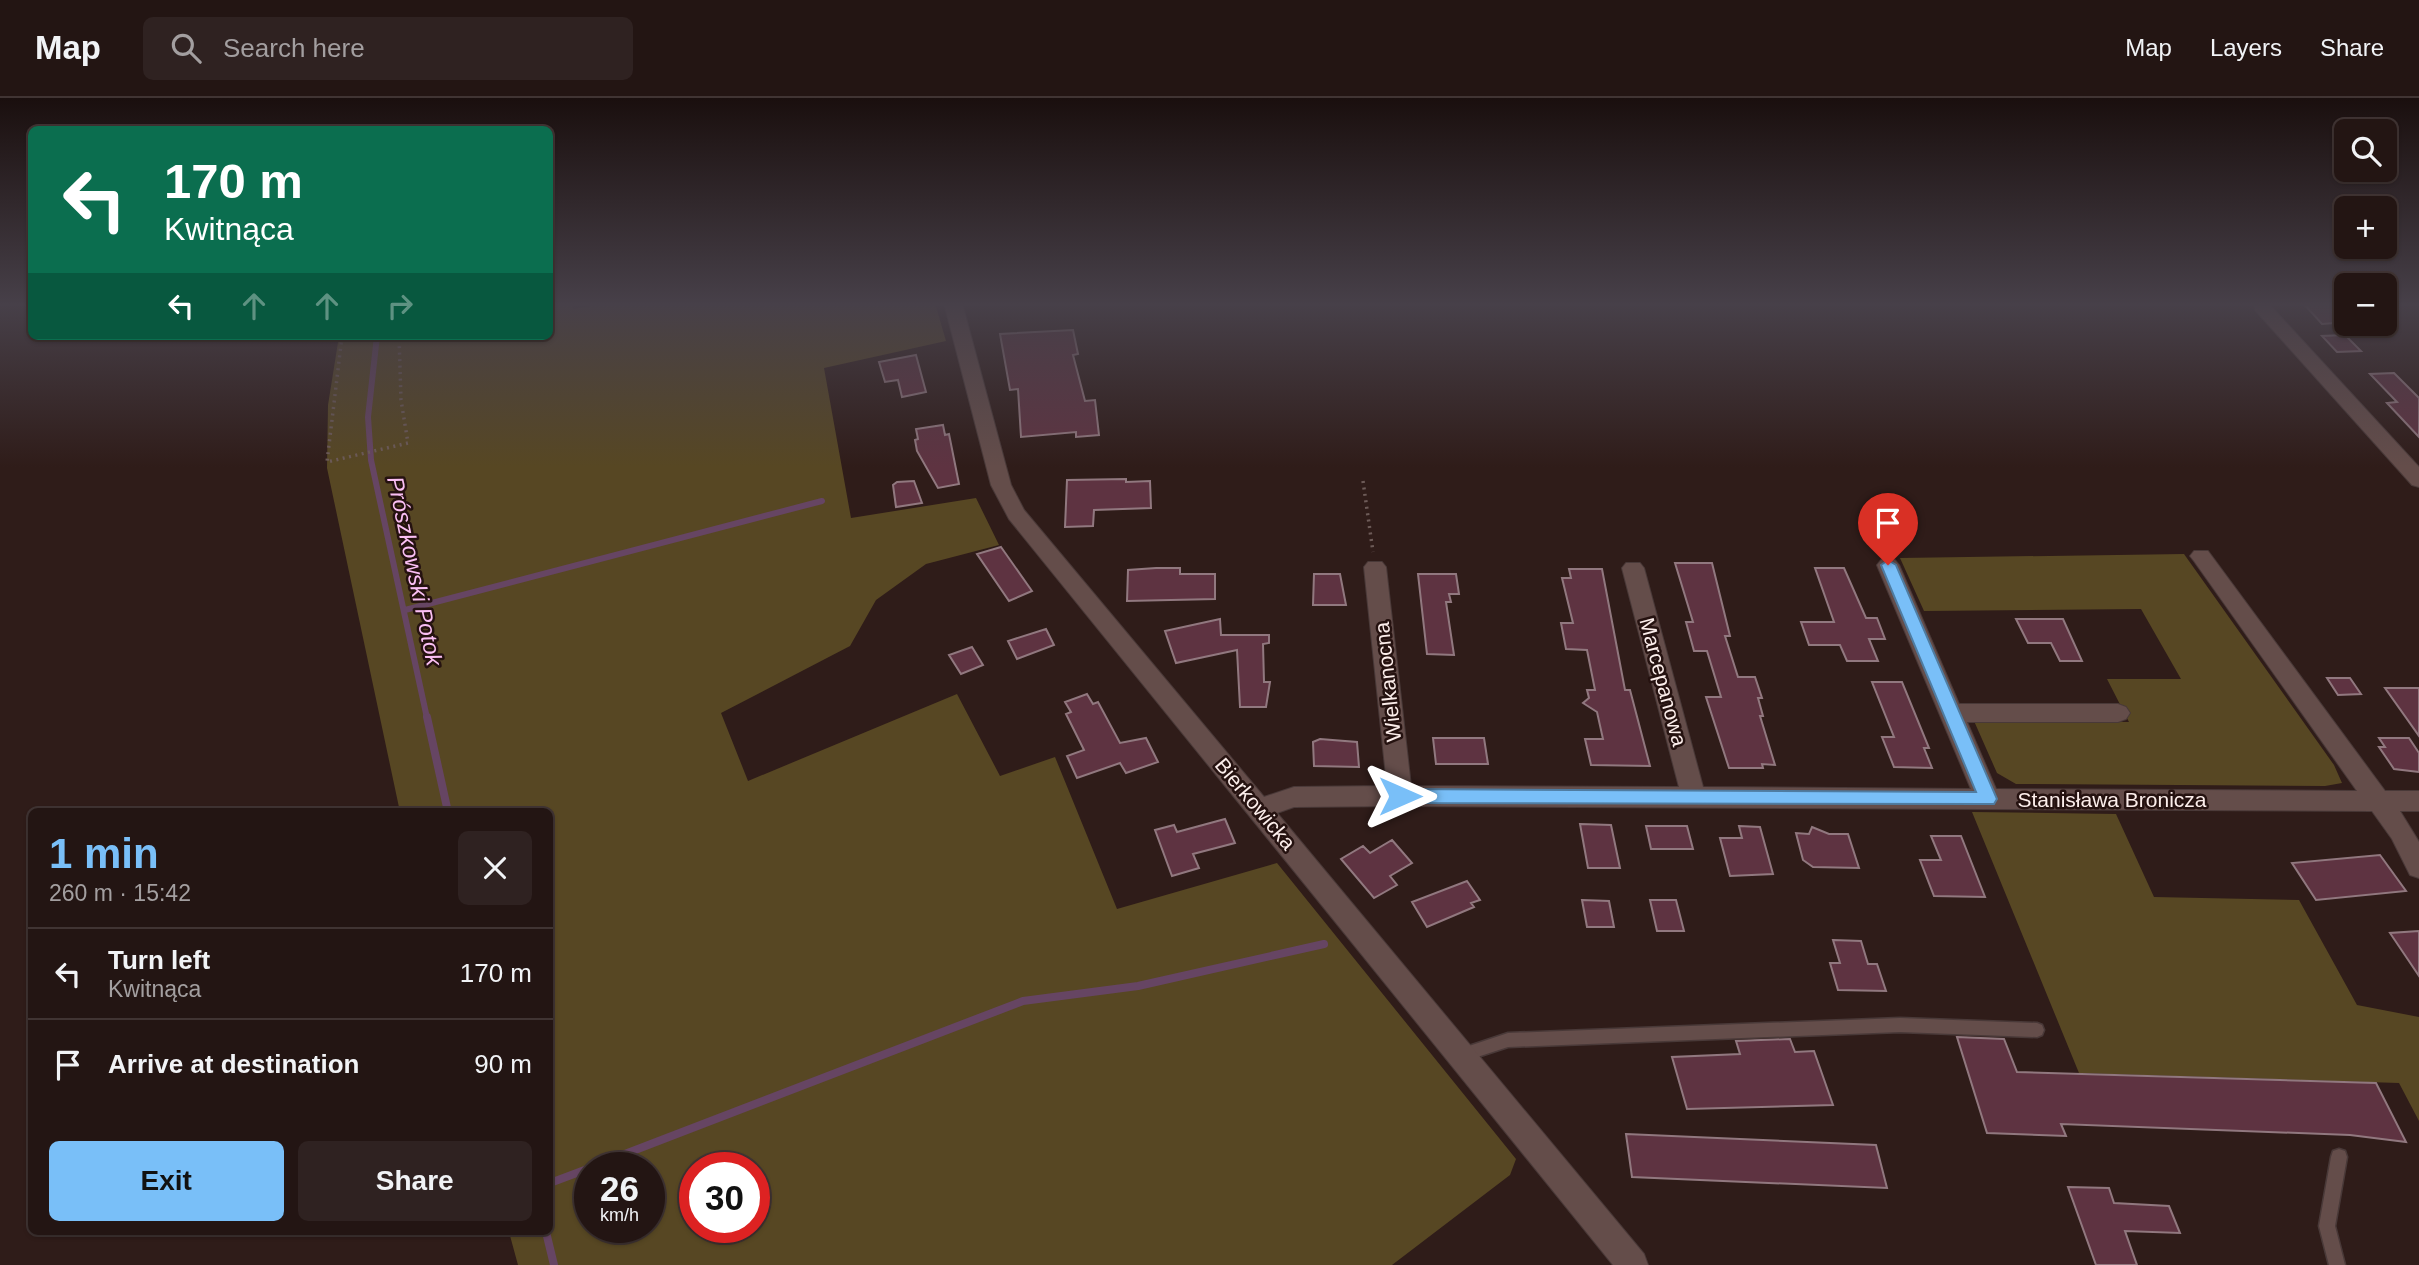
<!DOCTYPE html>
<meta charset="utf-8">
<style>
:root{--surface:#231513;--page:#2f2221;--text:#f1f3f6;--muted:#a39fa0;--line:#403433;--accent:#79bff8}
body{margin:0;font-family:Helvetica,sans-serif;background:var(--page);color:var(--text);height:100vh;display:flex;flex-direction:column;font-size:26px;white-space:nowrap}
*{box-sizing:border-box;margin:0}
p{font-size:23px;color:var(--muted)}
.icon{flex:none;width:38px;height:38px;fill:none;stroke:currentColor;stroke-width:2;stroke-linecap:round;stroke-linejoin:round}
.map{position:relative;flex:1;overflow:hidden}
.sheet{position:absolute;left:28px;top:710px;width:525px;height:427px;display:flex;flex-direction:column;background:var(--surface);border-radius:10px;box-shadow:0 2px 5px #0004,0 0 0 2px var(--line)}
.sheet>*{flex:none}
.hud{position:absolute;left:28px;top:28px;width:525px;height:214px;border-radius:10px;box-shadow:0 2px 5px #0004,0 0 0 2px var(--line);background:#0b6e4f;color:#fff;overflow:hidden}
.tools{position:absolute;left:2334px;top:21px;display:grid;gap:14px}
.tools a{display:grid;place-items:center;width:63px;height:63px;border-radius:10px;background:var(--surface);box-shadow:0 2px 5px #0004,0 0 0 2px var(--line);font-size:35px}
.speed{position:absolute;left:574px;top:1054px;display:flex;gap:14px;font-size:35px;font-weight:700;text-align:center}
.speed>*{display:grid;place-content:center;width:91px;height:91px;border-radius:50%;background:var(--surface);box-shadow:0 2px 5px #0004,0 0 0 2px var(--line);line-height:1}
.speed small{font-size:18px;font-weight:400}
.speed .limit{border:10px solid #d22;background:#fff;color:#111}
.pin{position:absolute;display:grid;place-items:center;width:60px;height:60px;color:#fff;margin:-72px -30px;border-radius:50% 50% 50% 0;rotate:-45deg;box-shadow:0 0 7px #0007}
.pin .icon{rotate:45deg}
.me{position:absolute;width:77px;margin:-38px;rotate:90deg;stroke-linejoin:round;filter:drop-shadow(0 0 5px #0008)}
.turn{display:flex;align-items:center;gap:24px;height:147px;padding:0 21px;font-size:32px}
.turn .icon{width:91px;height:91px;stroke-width:2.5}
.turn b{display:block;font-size:49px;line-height:60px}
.lanes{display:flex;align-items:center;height:66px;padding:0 21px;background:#0003;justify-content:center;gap:35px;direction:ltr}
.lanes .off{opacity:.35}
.round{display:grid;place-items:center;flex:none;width:74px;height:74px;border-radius:10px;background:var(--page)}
.head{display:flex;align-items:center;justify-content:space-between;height:119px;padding:0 21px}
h1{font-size:42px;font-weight:800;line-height:52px;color:var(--accent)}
.cta{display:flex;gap:14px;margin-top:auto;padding:14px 21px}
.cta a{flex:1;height:80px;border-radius:10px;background:var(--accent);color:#111;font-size:28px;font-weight:800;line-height:80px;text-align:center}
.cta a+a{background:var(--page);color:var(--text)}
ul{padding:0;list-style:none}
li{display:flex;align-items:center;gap:21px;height:91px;padding:0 21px;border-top:2px solid var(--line)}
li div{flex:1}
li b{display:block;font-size:26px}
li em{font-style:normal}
header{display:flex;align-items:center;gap:42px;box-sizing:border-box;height:98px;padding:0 35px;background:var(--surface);border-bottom:2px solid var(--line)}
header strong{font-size:33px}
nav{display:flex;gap:38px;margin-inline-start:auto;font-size:24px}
.search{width:490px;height:63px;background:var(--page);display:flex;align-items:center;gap:18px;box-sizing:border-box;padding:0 24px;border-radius:10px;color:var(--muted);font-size:26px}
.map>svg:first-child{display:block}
.green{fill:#574723;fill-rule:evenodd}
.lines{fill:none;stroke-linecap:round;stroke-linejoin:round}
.stream-far1{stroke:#664563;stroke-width:6}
.stream{stroke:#664563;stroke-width:8}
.building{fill:#5e3341;stroke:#91787f;stroke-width:2}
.lane-casing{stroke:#493938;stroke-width:3}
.street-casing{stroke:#493938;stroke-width:2}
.path{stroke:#6d5b58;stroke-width:3.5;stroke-dasharray:2 4.5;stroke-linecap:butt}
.lane{fill:#644d4a;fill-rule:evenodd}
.street{fill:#644d4a;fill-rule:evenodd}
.route{fill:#79bff8;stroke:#4f7ca1;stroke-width:2}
.labels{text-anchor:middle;stroke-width:5;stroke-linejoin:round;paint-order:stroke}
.street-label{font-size:21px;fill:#fceeeb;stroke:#251210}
.water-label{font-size:23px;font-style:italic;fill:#fabff3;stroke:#251210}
</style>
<header>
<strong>Map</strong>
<div class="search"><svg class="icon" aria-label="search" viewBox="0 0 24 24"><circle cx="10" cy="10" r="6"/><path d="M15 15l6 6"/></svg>Search here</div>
<nav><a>Map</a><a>Layers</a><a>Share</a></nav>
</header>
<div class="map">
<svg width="2419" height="1167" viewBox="0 0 2419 1167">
<rect width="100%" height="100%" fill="#2f1c19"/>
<path class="green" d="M550 205H572L573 211 608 205H935L946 243 824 270 851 420 976 400 999 447 926 466 876 502 850 548 721 615 748 683 957 596 1000 678 1055 659 1117 811 1277 765 1516 1061 1510 1077 1392 1167H518L509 1134H550V714H400L327 370 328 307 339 238H550ZM590 1069H649V1129H590ZM754 1069V1129H695V1069Z
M2184 456 2334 667 2342 685 2325 688 2016 686 1997 675 1974 623 2129 624 2107 581H2181L2141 511 1924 513 1900 460Z
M1972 714 2116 716 2154 799 2299 802 2357 907 2419 919V1023L2399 985 2079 975Z"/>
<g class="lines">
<path class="stream-far1" d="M377 238 368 319 371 362 427 620
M405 512 822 403"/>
<path class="stream" d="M427 619 448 714
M591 1069 1023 903 1138 888 1324 846
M550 1085 590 1070
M546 1134 554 1167"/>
</g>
<path class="building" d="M2303 205H2347V224L2322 226Z
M1073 232 1078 256 1073 257 1085 303 1095 302 1099 337 1076 339V334L1021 339 1018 291 1010 292 1000 236Z
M2345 237 2361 253 2337 254 2322 238Z
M916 257 926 294 902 299 898 282 885 284 879 264Z
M2394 275 2419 300V339L2387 305 2397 304 2370 276Z
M943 327 945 337 949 336 959 386 938 390 917 353 915 342 918 341 916 331Z
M1126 381V384L1150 383 1151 410 1094 412 1093 428 1065 429 1067 382Z
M914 383 922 405 896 409 893 387 897 384Z
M1001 449 1032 493 1009 503 977 456Z
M1675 465H1712L1730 538H1725L1738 579H1755L1762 600H1758L1763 618H1760L1775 667 1762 666 1763 670H1729L1706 599H1721L1707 553H1694L1686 524H1693Z
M1156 470H1180V476H1215V501L1127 503 1128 472Z
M1815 470H1844L1866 520H1877L1885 541H1869L1878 563H1847L1840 547H1809L1801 524H1834Z
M1569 471H1602L1625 592H1630L1650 668 1591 667 1585 641H1603L1597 614 1583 605 1589 600 1587 592H1595L1587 552 1566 551 1561 525H1573L1562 480H1571Z
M1314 476H1340L1346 507H1313Z
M1418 476H1456L1459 496H1449L1451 504H1446L1454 557 1427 556Z
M1220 521 1221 537H1269V545L1263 546 1264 584H1270L1266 609H1240L1237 552 1176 565 1165 533Z
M2016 521H2063L2082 563H2060L2051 545H2028Z
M1046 531 1054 547 1017 561 1008 543Z
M972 549 983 567 961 576 949 557Z
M2327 580H2350L2361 596 2338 597Z
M1872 584H1902L1929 650H1924L1932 670 1894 669 1882 639H1894Z
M2385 590H2419V638Z
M1087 596 1093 606 1098 604 1120 645 1146 640 1158 664 1126 675 1120 665 1077 680 1067 658 1084 652 1066 616 1071 614 1065 604Z
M1433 640H1484L1488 666H1436Z
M2379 640H2409L2419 655V674L2394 671 2379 649H2385Z
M1320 641 1357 644 1359 669 1314 668 1313 644Z
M1225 721 1235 745 1193 756 1199 770 1172 778 1155 732 1174 727 1177 734Z
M1580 726 1611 727 1620 770H1588Z
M1646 728H1687L1693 751H1651Z
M1739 728 1760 729 1773 776 1730 778 1720 740H1742Z
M1812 729 1829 736H1848L1859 770 1813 769 1803 762 1796 735 1809 736Z
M1931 738H1961L1985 799 1934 798 1920 762H1941Z
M1392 742 1412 765 1390 778 1397 787 1374 800 1341 761 1363 748 1370 755Z
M2380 757 2406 793 2316 802 2292 765Z
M1467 783 1480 802 1471 805 1474 809 1427 829 1412 804Z
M1582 802 1609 803 1614 829H1587Z
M1650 802H1676L1684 833H1657Z
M2419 833V878L2390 835Z
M1833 842 1861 843 1868 866H1877L1886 893 1838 892 1830 865H1840Z
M1957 939 2004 941 2017 974 2376 985 2406 1044 2350 1037 2061 1026 2066 1038 1987 1035Z
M1790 941 1795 954 1814 953 1833 1007 1687 1011 1672 959 1740 956 1736 943Z
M1626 1036 1876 1047 1887 1090 1632 1079Z
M2068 1089 2109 1090 2114 1105 2169 1108 2180 1135 2125 1133 2137 1167H2096Z"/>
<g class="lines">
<defs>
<path id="lane" d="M1900 920 2037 925 2042 927 2044 932 2042 937 2037 939 1900 934 1508 949 1462 964 1457 962 1454 957 1457 952 1508 935Z
M2339 1051 2345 1053 2347 1059 2335 1128 2345 1167H2329L2319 1128 2331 1059 2333 1053Z"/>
<path id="street" d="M944 205H962L1011 387 1024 412 1264 699 1294 689 1387 688 1364 469 1368 464H1382L1386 469 1411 688 1679 689 1622 470 1626 465H1640L1644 470 1703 689 1971 691 1877 467 1881 462H1895L1899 467 1959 606H2118L2126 609 2130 615 2126 621 2118 624H1967L1996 691 2357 693 2194 463 2190 458 2194 453H2208L2385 693H2419V713H2400L2419 744V780L2410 777 2392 741 2372 713 1400 708 1294 709 1277 715 1644 1156 1648 1167H1613L1009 421 991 387Z
M2254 205H2268L2419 369V389L2412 387 2255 212Z"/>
</defs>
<use href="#lane" class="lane-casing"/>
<use href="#street" class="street-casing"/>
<path class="path" d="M342 238 327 364 408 345 401 302 399 238
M1363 383 1373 454"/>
<use href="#lane" class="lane"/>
<use href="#street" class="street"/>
</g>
<linearGradient id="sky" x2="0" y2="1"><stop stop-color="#1a0f0e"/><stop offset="0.56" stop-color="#474049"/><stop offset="1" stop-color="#474049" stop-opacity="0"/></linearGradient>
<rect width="2419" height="369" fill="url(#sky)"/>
<path class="route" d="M1888 462 1896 467 1997 701 1994 706 1400 705 1392 698 1400 691 1976 694 1881 467Z"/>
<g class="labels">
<g class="street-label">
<text transform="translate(1388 584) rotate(-96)" y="7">Wielkanocna</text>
<text transform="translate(1663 584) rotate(75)" y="7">Marcepanowa</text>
<text x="2112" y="709">Stanisława Bronicza</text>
<text transform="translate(1255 706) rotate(50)" y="7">Bierkowicka</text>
</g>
<g class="water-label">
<text transform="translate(415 473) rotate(78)" y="8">Prószkowski Potok</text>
</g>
</g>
</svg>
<div class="tools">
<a><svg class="icon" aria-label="search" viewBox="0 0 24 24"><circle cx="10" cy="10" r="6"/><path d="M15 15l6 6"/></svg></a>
<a>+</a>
<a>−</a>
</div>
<div class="speed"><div>26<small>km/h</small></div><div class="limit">30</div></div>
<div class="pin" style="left:1888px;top:467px;background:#d93025"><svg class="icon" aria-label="arrive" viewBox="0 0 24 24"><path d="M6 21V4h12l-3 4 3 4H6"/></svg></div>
<svg class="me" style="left:1400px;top:698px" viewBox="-20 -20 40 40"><path d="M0-17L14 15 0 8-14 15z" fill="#79bff8" stroke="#fff" stroke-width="4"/></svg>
<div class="hud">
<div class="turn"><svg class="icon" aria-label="left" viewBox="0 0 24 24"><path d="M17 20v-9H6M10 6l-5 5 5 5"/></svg><div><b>170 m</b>Kwitnąca</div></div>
<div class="lanes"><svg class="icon" aria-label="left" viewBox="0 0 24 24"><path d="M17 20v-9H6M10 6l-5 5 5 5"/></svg><svg class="icon off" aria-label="ahead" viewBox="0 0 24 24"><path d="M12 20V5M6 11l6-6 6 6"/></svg><svg class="icon off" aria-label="ahead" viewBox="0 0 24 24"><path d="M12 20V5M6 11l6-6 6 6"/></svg><svg class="icon off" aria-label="right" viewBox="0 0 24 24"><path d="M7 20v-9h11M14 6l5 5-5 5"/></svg></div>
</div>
<section class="sheet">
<div class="head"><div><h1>1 min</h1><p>260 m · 15:42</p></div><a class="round"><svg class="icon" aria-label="close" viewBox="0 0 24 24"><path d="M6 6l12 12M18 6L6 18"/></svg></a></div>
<ul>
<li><svg class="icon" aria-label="left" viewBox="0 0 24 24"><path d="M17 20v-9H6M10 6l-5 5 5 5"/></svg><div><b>Turn left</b><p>Kwitnąca</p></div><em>170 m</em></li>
<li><svg class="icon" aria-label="arrive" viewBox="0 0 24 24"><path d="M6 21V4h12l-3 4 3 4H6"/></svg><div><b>Arrive at destination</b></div><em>90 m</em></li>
</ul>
<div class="cta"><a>Exit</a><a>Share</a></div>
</section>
</div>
